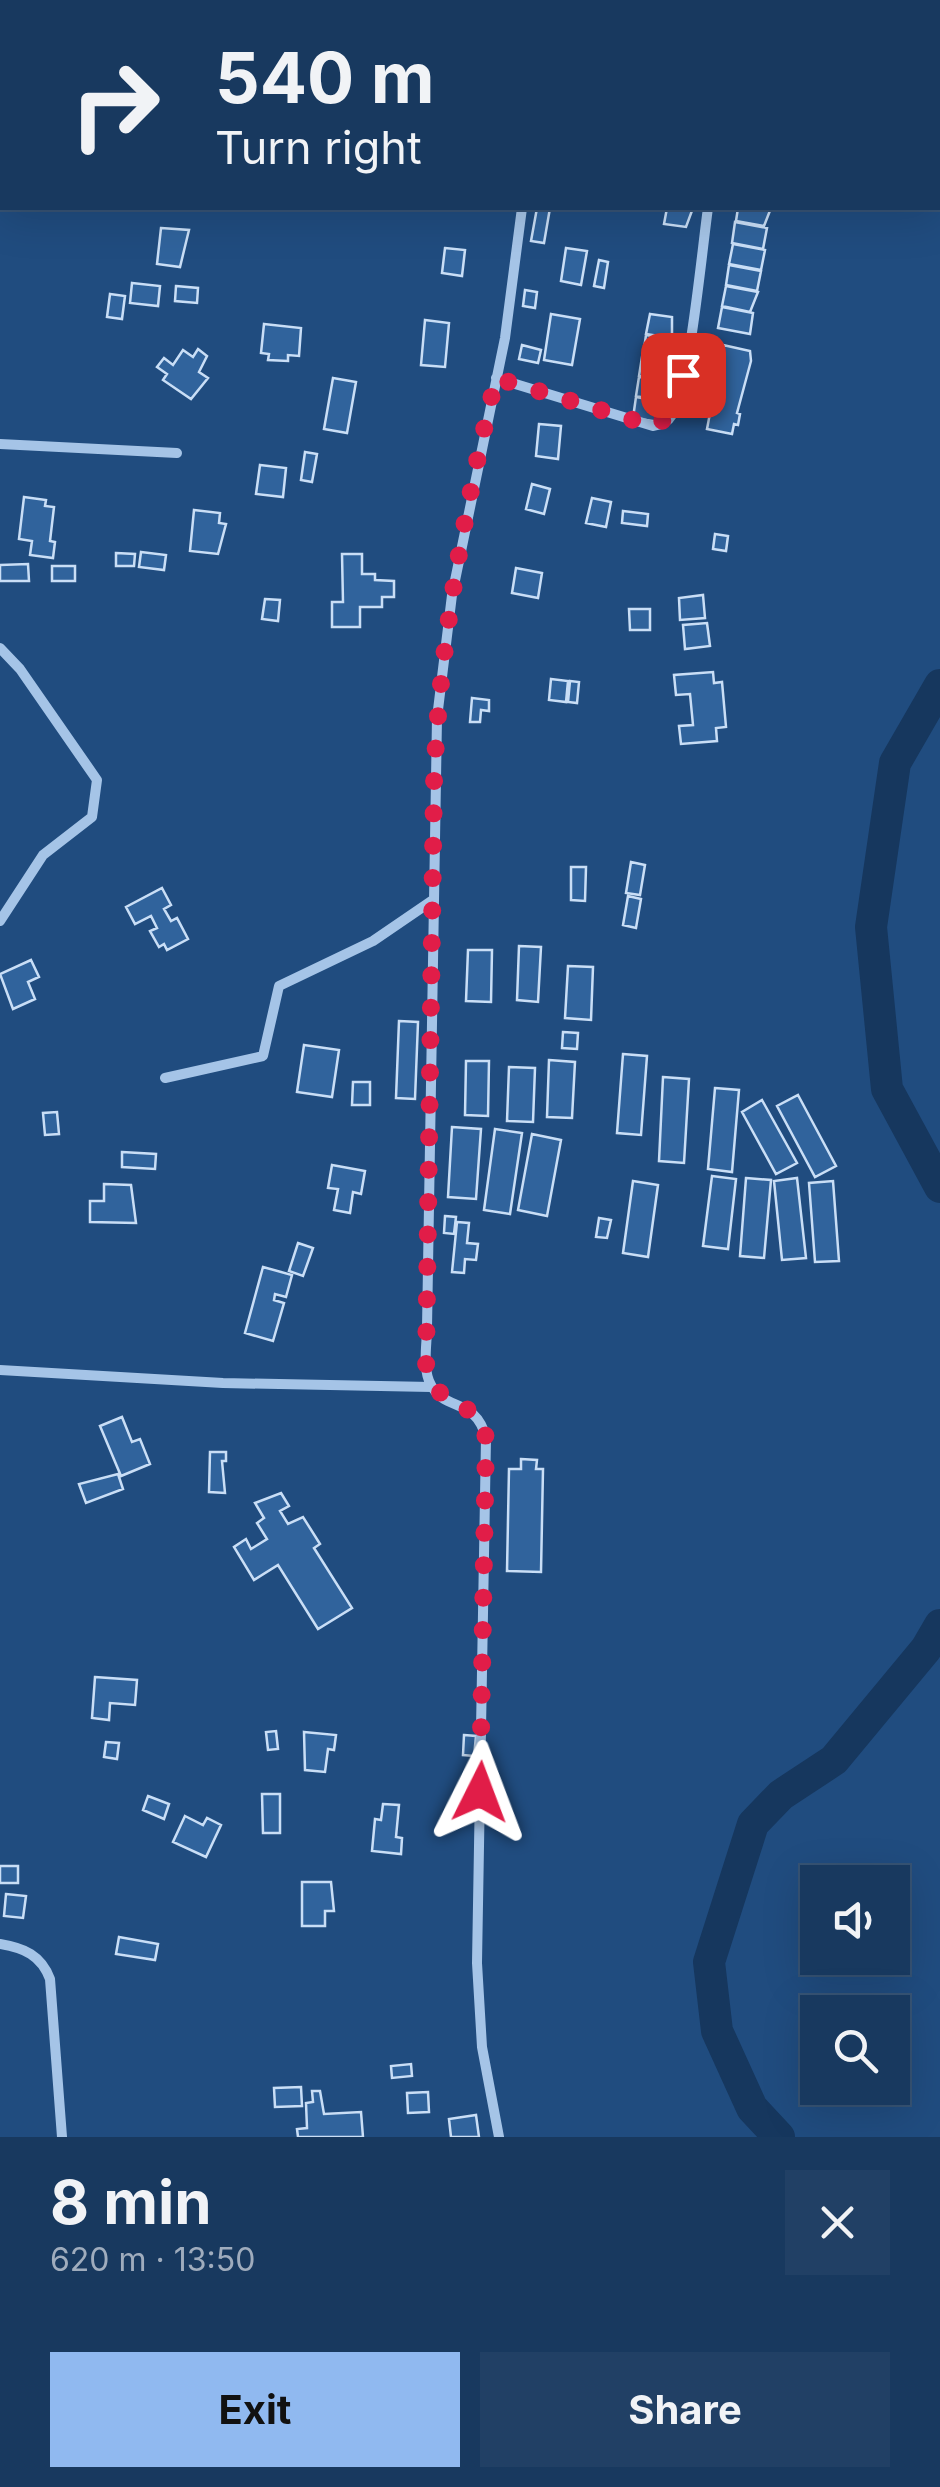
<!DOCTYPE html>
<meta charset="utf-8">
<style>
:root{--surface:#18395f;--page:#214065;--text:#f1f3f6;--muted:#9facbd;--line:#365374;--accent:#90b9f0}
body{margin:0;font-family:Inter,sans-serif;background:var(--page);color:var(--text);height:100vh;display:flex;flex-direction:column;font-size:38px;white-space:nowrap}
*{box-sizing:border-box;margin:0}
p{font-size:32px;color:var(--muted)}
.icon{flex:none;width:55px;height:55px;fill:none;stroke:currentColor;stroke-width:2;stroke-linecap:round;stroke-linejoin:round}
.map{position:relative;height:2137px;overflow:hidden}
.side{display:flex;flex-direction:column;background:var(--surface);flex:1}
.side>*{flex:none}
.banner{position:absolute;left:0px;top:0px;width:940px;height:210px;box-shadow:0 10px 40px #0002,0 0 0 2px var(--line);background:#18395f;color:var(--text);overflow:hidden}
.buttons{position:absolute;left:800px;top:1865px;display:grid;gap:20px}
.buttons a{display:grid;place-items:center;width:110px;height:110px;border-radius:0px;background:var(--surface);box-shadow:0 10px 40px #0002,0 0 0 2px var(--line);font-size:50px}
.pin{position:absolute;display:grid;place-items:center;width:85px;height:85px;color:#fff;margin:-42px;border-radius:20px;box-shadow:0 5px 15px #0006}
.me{position:absolute;width:110px;margin:-55px;rotate:3deg;stroke-linejoin:round;filter:drop-shadow(0 0 8px #0008)}
.turn{display:flex;align-items:center;gap:35px;height:210px;padding:0 50px;font-size:45px}
.turn .icon{width:130px;height:130px;stroke-width:2.5}
.turn b{display:block;font-size:70px;line-height:85px}
.round{display:grid;place-items:center;flex:none;width:105px;height:105px;border-radius:0px;background:var(--page)}
.head{display:flex;align-items:center;justify-content:space-between;height:170px;padding:0 50px}
h1{font-size:60px;font-weight:700;line-height:75px}
.action{display:flex;gap:20px;margin-top:auto;padding:20px 50px}
.action a{flex:1;height:115px;border-radius:0px;background:var(--accent);color:#111;font-size:40px;font-weight:700;line-height:115px;text-align:center}
.action a+a{background:var(--page);color:var(--text)}
.map>svg:first-child{display:block}
.lines{fill:none;stroke-linecap:round;stroke-linejoin:round}
.river{stroke:#16375e;stroke-width:32}
.building{fill:#30639c;stroke:#c9def6;stroke-width:2.5}
.minor{stroke:#a5c4e7;stroke-width:10}
.route{stroke:#e11d48;stroke-width:18;stroke-dasharray:0 32.4}
</style>
<div class="map">
<svg width="940" height="2137" viewBox="0 0 940 2137">
<rect width="100%" height="100%" fill="#204c7f"/>
<g class="lines">
<path class="river" d="M940 685 895 763 871 927 887 1089 940 1187
M779 2137 752 2108 717 2031 709 1962 753 1824 781 1795 834 1760 926 1649 940 1625"/>
</g>
<path class="building" d="M537 208H550L544 243 531 241Z
M667 208H693L686 227 664 224Z
M738 208H771L764 226 736 221Z
M735 222 767 228 763 249 732 243Z
M161 228 189 230 180 267 157 264Z
M733 244 765 250 761 270 729 264Z
M445 248 465 250 462 276 442 273Z
M566 248 587 251 581 285 561 281Z
M599 260 608 262 604 288 594 286Z
M729 265 761 271 757 291 726 285Z
M132 283 160 286 158 306 130 303Z
M176 286 198 288 197 303 175 301Z
M726 286 758 292 750 312 722 306Z
M525 290 537 292 535 308 523 306Z
M110 294 125 296 122 319 107 317Z
M722 307 753 313 750 334 718 328Z
M551 314 580 319 572 365 544 360Z
M650 314 672 317V338L646 334Z
M425 320 449 323 445 367 421 365Z
M264 324 301 328 299 356 288 355V361L268 360 269 354 261 353Z
M646 335 668 339V360L643 356Z
M522 345 541 350 538 363 519 359Z
M723 345 750 351 751 361 737 413 740 414 738 425 734 424 732 434 707 429Z
M198 349 207 356 199 372 208 378 191 399 163 380 167 374 157 367 164 358 173 365 183 350 193 357Z
M642 357 664 361 666 380 639 376Z
M639 377 663 381 659 401 636 396Z
M333 378 356 382 347 433 324 429Z
M636 397 658 401 659 422 633 418Z
M539 424 561 426 558 459 536 456Z
M305 452 317 454 312 482 301 480Z
M260 465 286 468 283 497 256 494Z
M532 484 550 489 544 514 526 509Z
M24 497 46 500 45 506 54 507 50 541 55 542 53 558 30 555 32 541 19 539Z
M592 498 611 502 606 527 586 523Z
M194 510 220 513 219 523 226 524 218 554 190 551Z
M623 511 648 514 647 526 622 523Z
M715 534 728 536 726 551 713 549Z
M141 552 166 555 164 570 139 567Z
M116 553 135 554 134 566H116Z
M342 554H362V574H375V580L394 581V597H382V607H360V627H332V602H343Z
M28 564 29 581H0V565Z
M52 566H75V581H52Z
M516 568 542 573 538 598 512 593Z
M703 595 705 618 680 620 679 598Z
M265 599 280 600 278 621 262 619Z
M629 609H650V630H630Z
M707 623 710 646 685 649 683 625Z
M713 672 714 683 722 682 726 727 716 728 717 741 681 744 679 726 693 725 690 694 676 695 674 675Z
M551 679 568 681 566 702 549 700Z
M570 681 579 682 577 703 568 702Z
M472 698 489 700V711L481 710 480 722H470Z
M631 862 645 865 640 895 626 893Z
M571 867H586L585 901 571 900Z
M162 888 171 905 164 909 171 921 177 918 188 939 167 950 164 944 159 947 150 931 157 928 151 916 135 924 126 907Z
M628 896 641 899 636 928 623 925Z
M519 946 541 947 538 1002 517 1000Z
M468 950H492L491 1002 466 1001Z
M31 960 39 977 28 982 35 999 13 1009 0 974Z
M568 966 593 967 591 1020 565 1018Z
M399 1021 418 1022 415 1099 396 1098Z
M563 1032 578 1033 577 1049 562 1048Z
M304 1045 339 1050 332 1097 297 1092Z
M623 1054 647 1056 641 1135 617 1133Z
M549 1060 575 1062 572 1118 547 1117Z
M466 1061H489L488 1116 465 1115Z
M509 1067 535 1068 533 1122 507 1121Z
M663 1077 689 1079 684 1163 659 1161Z
M353 1082H370V1105H352Z
M715 1088 739 1090 732 1172 708 1169Z
M798 1095 836 1166 815 1177 777 1106Z
M762 1100 797 1163 776 1174 742 1112Z
M57 1112 59 1134 45 1135 43 1113Z
M452 1127 481 1129 476 1199 448 1197Z
M495 1129 522 1133 510 1214 484 1210Z
M532 1134 561 1140 547 1216 518 1210Z
M122 1152 156 1154 155 1169 122 1167Z
M332 1165 365 1171 361 1194 353 1192 350 1213 334 1210 338 1189 328 1188Z
M712 1176 736 1179 728 1249 703 1246Z
M746 1178 771 1180 764 1258 740 1256Z
M797 1178 806 1258 782 1260 774 1181Z
M633 1181 658 1185 648 1257 623 1253Z
M833 1181 839 1261 815 1262 809 1183Z
M104 1184 131 1185 136 1223 90 1222V1201H104Z
M445 1216 456 1217 454 1234 444 1233Z
M599 1218 611 1220 607 1238 596 1237Z
M457 1222 469 1223 467 1243 478 1244 476 1260 465 1259 464 1273 452 1272Z
M298 1243 313 1248 303 1276 289 1271Z
M263 1267 292 1275 286 1297 275 1294 274 1300 284 1303 273 1341 245 1333Z
M122 1417 132 1442 140 1439 150 1464 121 1476 100 1426Z
M210 1452H226V1461H222L225 1493 209 1492Z
M521 1459 537 1460 536 1469H543L541 1572 507 1571 509 1469H521Z
M118 1474 123 1489 86 1503 79 1484Z
M281 1493 289 1506 280 1511 288 1524 303 1517 320 1544 314 1548 352 1608 318 1629 278 1565 254 1580 234 1547 246 1539 251 1549 267 1539 257 1523 264 1518 255 1503Z
M95 1677 137 1680 135 1705 110 1703 109 1720 92 1718Z
M276 1731 278 1749 268 1750 266 1732Z
M304 1732 336 1735 334 1750 328 1749 325 1772 305 1770Z
M464 1735 476 1736 474 1756 463 1755Z
M106 1742 119 1743 117 1759 104 1757Z
M262 1794H280V1833H263Z
M148 1796 169 1804 164 1819 143 1810Z
M383 1804 399 1805 396 1837 402 1838 401 1854 372 1851 375 1819 381 1820Z
M185 1816 203 1825 207 1818 221 1825 206 1857 173 1842Z
M0 1866H18V1883H0Z
M302 1882H331L334 1911H325V1926H302Z
M6 1894 26 1896 23 1918 4 1916Z
M119 1937 158 1944 155 1960 116 1954Z
M411 2064 412 2076 392 2078 391 2066Z
M301 2087 302 2106 275 2107 274 2088Z
M312 2091H320L324 2114 361 2112 363 2137H298L297 2129 307 2128 306 2103 313 2102Z
M428 2092 429 2112 408 2113 407 2093Z
M476 2115 479 2137H451L449 2119Z"/>
<g class="lines">
<path class="minor" d="M530 0V2
M0 15 2 16
M496 378 653 426C661 425 668 422 672 415 690 384 702 249 708 208
M0 444 177 453
M0 648 20 669 97 780 92 817 43 855 0 921
M165 1078 263 1056 279 986 373 941 433 900
M0 1370 223 1383 431 1387
M0 1944C24 1948 41 1955 50 1979L62 2137
M499 2137 482 2047 477 1963 486 1438C476 1397 445 1412 431 1385 422 1369 427 1345 427 1328L437 718 452 595 505 338 522 208"/>
</g>
<g class="lines">
<path class="route" d="M480 1792 486 1438C476 1393 432 1412 426 1363L434 783C439 646 464 511 496 378L653 426 672 415 683 375"/>
</g>
</svg>
<div class="buttons">
<a><svg class="icon" aria-label="sound" viewBox="0 0 24 24"><path d="M4 9h4l5-4v14l-5-4H4zM17 9q2 3 0 6"/></svg></a>
<a><svg class="icon" aria-label="search" viewBox="0 0 24 24"><circle cx="10" cy="10" r="6"/><path d="M15 15l6 6"/></svg></a>
</div>
<div class="pin" style="left:683px;top:375px;background:#d93025"><svg class="icon" aria-label="arrive" viewBox="0 0 24 24"><path d="M6 21V4h12l-3 4 3 4H6"/></svg></div>
<svg class="me" style="left:480px;top:1792px" viewBox="-20 -20 40 40"><path d="M0-17L14 15 0 8-14 15z" fill="#e11d48" stroke="#fff" stroke-width="4"/></svg>
<div class="banner">
<div class="turn"><svg class="icon" aria-label="right" viewBox="0 0 24 24"><path d="M7 20v-9h11M14 6l5 5-5 5"/></svg><div><b>540 m</b>Turn right</div></div>
</div>
</div>
<section class="side">
<div class="head"><div><h1>8 min</h1><p>620 m · 13:50</p></div><a class="round"><svg class="icon" aria-label="close" viewBox="0 0 24 24"><path d="M6 6l12 12M18 6L6 18"/></svg></a></div>
<div class="action"><a>Exit</a><a>Share</a></div>
</section>
